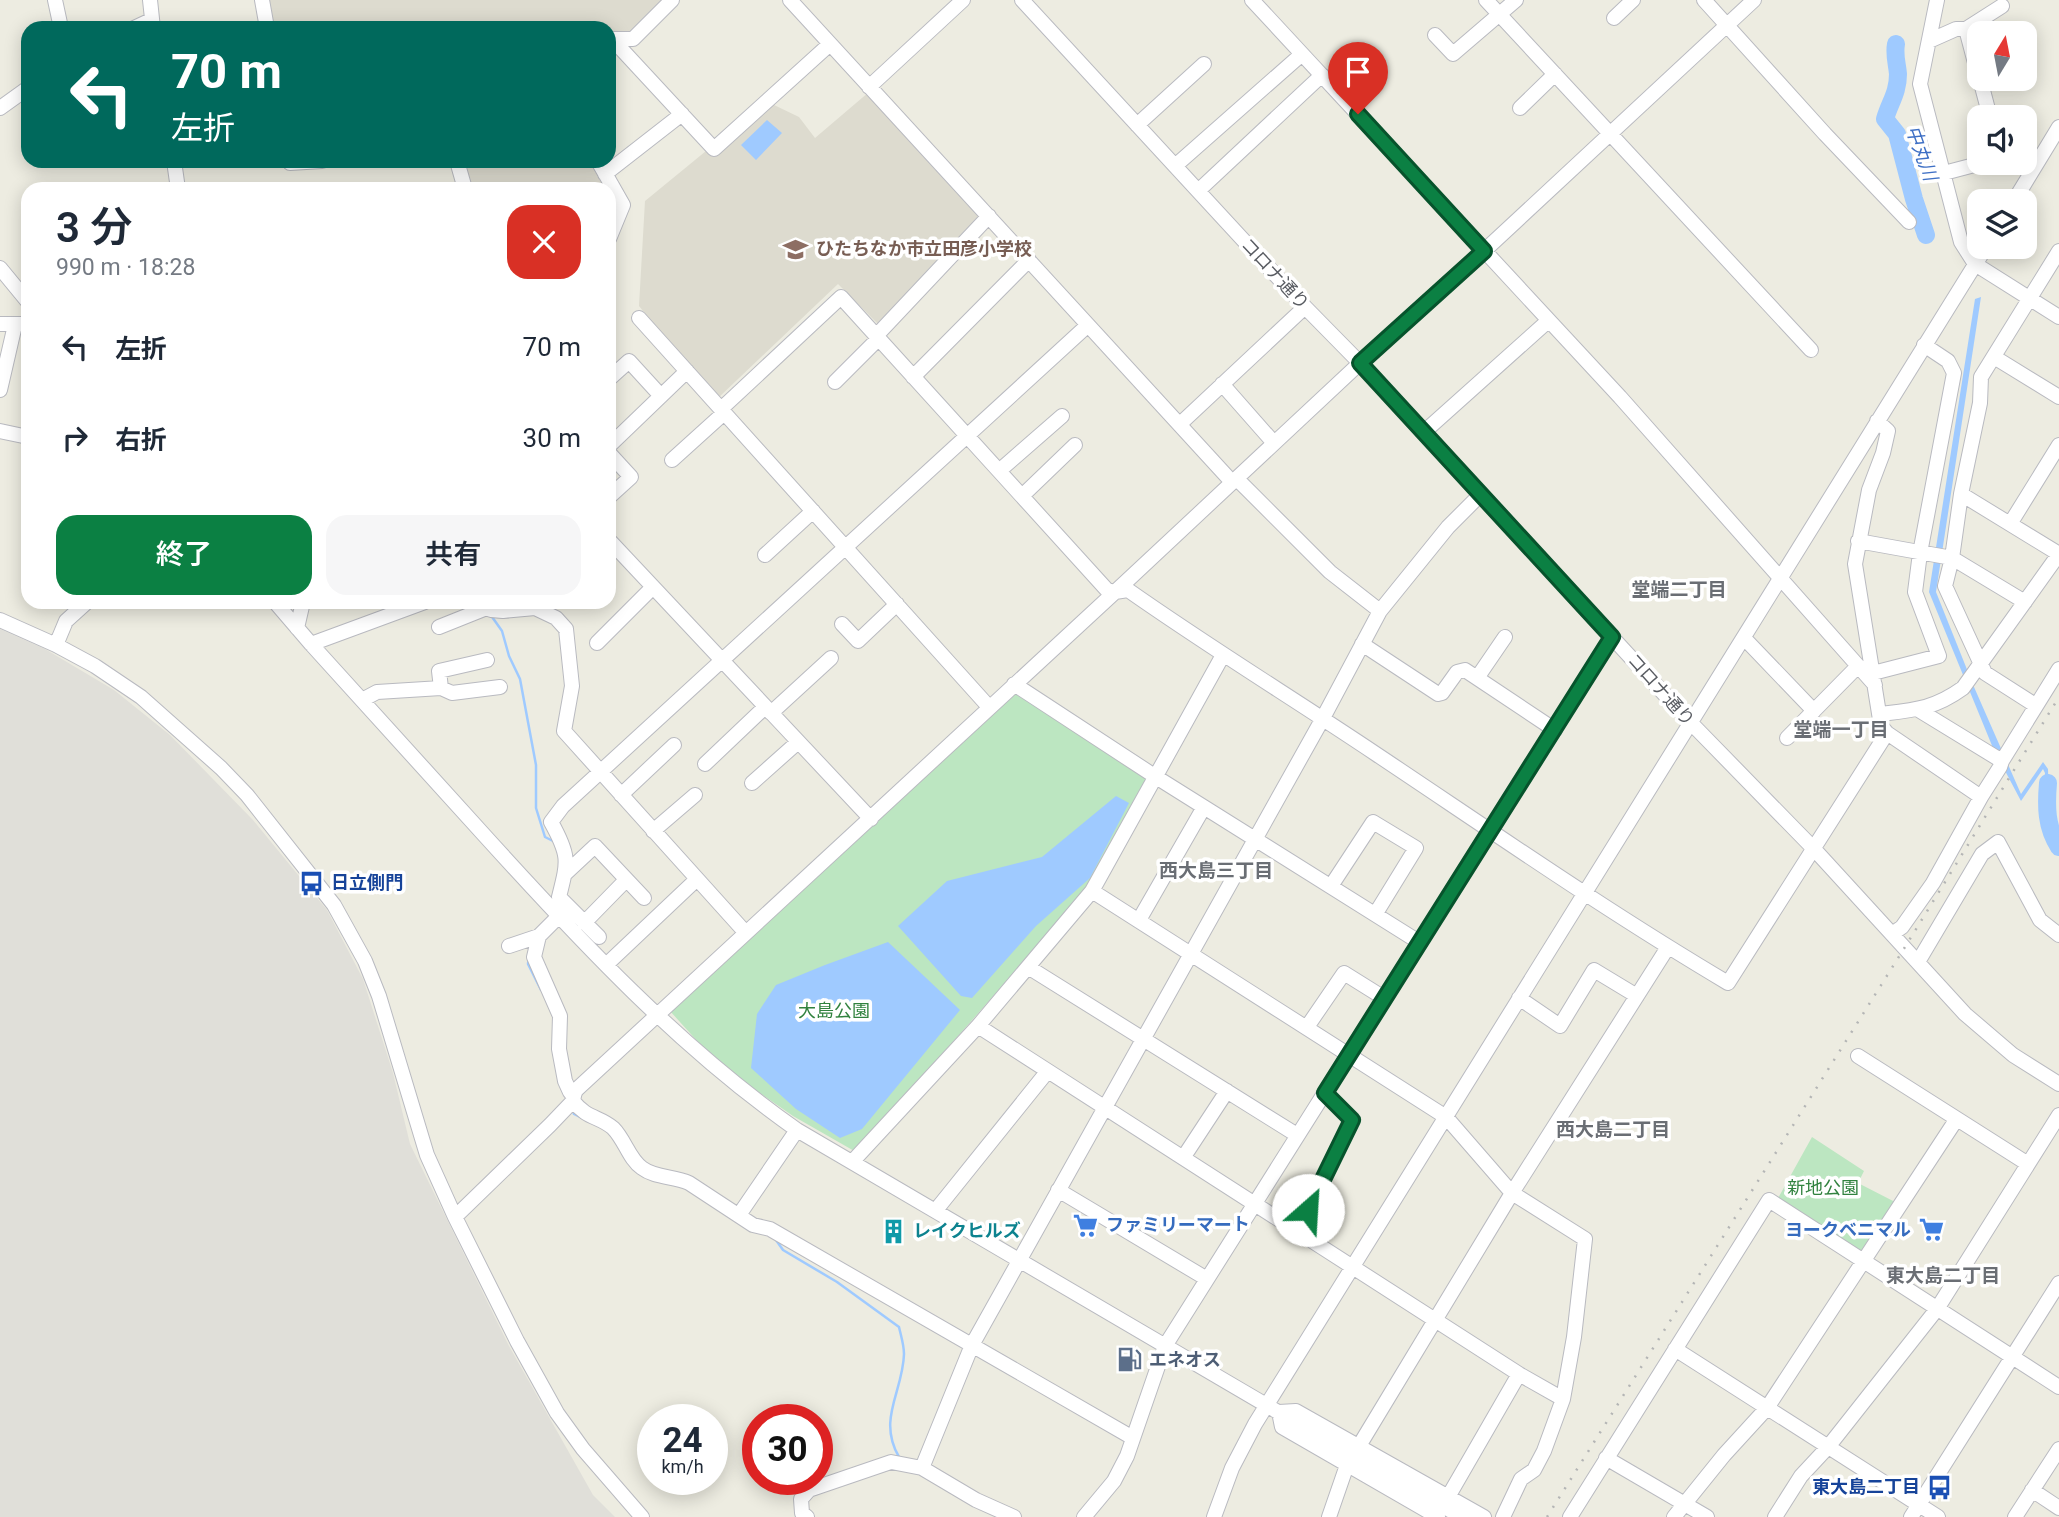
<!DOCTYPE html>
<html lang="ja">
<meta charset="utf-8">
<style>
:root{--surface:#fff;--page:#f6f6f7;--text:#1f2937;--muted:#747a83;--accent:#0b8043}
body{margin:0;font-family:Roboto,"Noto Sans JP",sans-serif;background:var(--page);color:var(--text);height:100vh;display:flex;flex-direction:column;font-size:26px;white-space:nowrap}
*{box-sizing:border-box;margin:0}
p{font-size:23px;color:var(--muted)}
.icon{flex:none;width:38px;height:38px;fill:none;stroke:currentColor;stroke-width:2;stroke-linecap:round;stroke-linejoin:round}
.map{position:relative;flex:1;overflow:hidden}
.side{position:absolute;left:21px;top:182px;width:595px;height:427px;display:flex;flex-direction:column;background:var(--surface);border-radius:21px;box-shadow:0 4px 18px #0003}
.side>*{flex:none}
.guide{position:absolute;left:21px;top:21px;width:595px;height:147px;border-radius:21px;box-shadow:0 4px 18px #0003;background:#00695c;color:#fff;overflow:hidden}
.needle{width:46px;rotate:10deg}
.fabs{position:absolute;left:1967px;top:21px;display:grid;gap:14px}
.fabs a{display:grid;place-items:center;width:70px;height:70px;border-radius:14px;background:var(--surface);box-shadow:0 4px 18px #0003;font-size:35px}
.speed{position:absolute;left:637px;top:1404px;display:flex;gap:14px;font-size:35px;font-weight:700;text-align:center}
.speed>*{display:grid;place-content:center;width:91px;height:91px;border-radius:50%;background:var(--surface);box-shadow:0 4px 18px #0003;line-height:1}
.speed small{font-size:18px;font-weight:400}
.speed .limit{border:10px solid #d22;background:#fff;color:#111}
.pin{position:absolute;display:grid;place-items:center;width:60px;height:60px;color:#fff;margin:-72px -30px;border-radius:50% 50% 50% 0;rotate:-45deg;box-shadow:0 0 7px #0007}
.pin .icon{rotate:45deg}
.me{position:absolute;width:77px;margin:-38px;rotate:26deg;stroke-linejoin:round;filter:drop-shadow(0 0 5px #0008)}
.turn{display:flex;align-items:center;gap:24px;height:147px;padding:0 35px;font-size:32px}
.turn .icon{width:91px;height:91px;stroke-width:2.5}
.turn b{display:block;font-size:49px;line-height:60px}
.round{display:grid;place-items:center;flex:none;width:74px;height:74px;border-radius:21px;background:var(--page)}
.head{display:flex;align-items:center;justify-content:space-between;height:119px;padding:0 35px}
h1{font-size:42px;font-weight:600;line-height:52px}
.primary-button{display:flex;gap:14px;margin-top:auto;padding:14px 35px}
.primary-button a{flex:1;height:80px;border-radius:21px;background:var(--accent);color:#fff;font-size:28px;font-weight:600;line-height:80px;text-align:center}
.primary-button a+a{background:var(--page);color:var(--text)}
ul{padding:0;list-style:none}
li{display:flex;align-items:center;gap:21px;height:91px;padding:0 35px}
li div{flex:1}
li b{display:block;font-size:26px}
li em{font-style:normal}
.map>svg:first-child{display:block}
.industrial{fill:#e0dfd9}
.education{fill:#dddbcf}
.green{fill:#bce6c1}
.water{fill:#9fcaff}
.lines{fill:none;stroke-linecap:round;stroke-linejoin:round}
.stream{stroke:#9fcaff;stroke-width:2.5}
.river{stroke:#9fcaff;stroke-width:18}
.minor-casing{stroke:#b9bac0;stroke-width:16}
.minor{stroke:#fff;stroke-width:14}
.rail{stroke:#b4b5b5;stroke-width:2.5;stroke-dasharray:2 9;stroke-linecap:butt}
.route-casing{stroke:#07532c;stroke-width:18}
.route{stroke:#0b8043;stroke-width:12}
.labels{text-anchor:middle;stroke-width:7;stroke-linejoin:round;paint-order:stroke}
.education-label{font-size:18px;font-weight:bold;fill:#785e54;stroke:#fff;text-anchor:start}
.street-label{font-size:18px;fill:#595c62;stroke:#fff}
.transit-label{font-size:18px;font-weight:bold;fill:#164399;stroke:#fff;text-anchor:start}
.park-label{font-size:18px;fill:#31823f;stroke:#fff}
.shop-label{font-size:18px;font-weight:bold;fill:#366cbe;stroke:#fff;text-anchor:start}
.culture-label{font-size:18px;font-weight:bold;fill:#0d838f;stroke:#fff;text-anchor:start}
.service-label{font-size:18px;font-weight:bold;fill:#4e5e75;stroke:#fff;text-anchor:start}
.water-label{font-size:19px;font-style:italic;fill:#3f70c5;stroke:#fff}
.neighbourhood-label{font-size:19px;font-weight:bold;fill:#6a6e74;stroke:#fff}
</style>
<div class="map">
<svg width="2059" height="1517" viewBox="0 0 2059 1517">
<rect width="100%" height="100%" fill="#edece1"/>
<path class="industrial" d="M0 629 45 649 114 690 170 735 253 820 327 910 363 979 393 1073 410 1144 509 1346 593 1495 615 1517H0Z"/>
<path class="education" d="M265 0H662L630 31 609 32V28H270Z
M869 92 982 214 878 324 838 284 716 400 639 306 645 201 706 151 722 150 772 104 799 117 815 138Z
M461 161H593L608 189H469Z"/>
<path class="green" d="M1015 692 1149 779 1091 885 856 1152 793 1116 718 1064 670 1011Z
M1812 1137 1864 1171 1858 1183 1897 1203 1864 1251H1856L1777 1200Z"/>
<path class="water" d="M767 120 782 133 756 160 741 145Z
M1981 297 1936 592 1974 687 2021 794 2043 762 2048 769 2049 804 2043 803 2045 773 2043 769 2021 801 1993 748 1929 592 1975 299Z
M1116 796 1129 803 1090 878 1036 926 972 998 961 996 898 926 947 881 1042 857Z
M888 942 960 1010 862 1129 840 1138 796 1109 751 1068 757 1014 776 985 825 965Z"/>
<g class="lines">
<path class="stream" d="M490 614 502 631 509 656 520 679 536 765V808L545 837 553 841
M530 944 528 964 541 990
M572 1109 574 1114 582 1118
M776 1240 783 1250 837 1282 899 1327C901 1336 904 1345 904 1354 903 1392 877 1419 899 1457"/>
<path class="river" d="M1896 44C1894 55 1897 63 1898 74 1898 93 1890 102 1885 119L1897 134 1914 199 1926 235
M2048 783C2046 806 2046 827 2059 847"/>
<defs>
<path id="minor" d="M55 0 61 28
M150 0 153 28
M262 0 267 28
M790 0 1232 482
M1022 0 1305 307 1360 363 1690 722 1814 849 1965 1014 2013 1055 2059 1084
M1252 0 1620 397 1875 685
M1486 0 1811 350
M1704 0 1825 134 1909 222
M1937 0 1920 84 1961 242 1975 264 2059 317
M1614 18 1633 0
M134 28 151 20
M1966 29 1979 78
M1435 35 1453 54 1516 0
M612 39 714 149 830 44
M610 41 612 39H633L672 0
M1929 41 1956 29H1966L2002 6
M1980 79 1990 117
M869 87 963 0
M0 108 28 88
M1520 108 1555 74
M1137 125 1204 64
M174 161 178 189
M290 161V163L322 161
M457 161 465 189
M598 161 623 205 609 239
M1175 166 1302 54
M1944 173 1982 163
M605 174 682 114
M1198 191 1322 75
M2014 201 2059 127
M0 268 28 302
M639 318 989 707
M0 324H28
M876 336 989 216
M1994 357 2059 397
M913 377 1029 260
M609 379 629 361 661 396 687 371
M835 382 878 339
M1222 384 1274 443
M0 390 15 325
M721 409 841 297 1107 590 1115 592 1128 590C1209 647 1294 699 1376 754 1493 832 1608 912 1728 983L1887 733 1881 726 1855 564 1869 490 1883 453 1888 431 1877 421
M1180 424 1305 307
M0 431 28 437
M1424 432 1548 321
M609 446 661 396
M609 453 631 477 609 497
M672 460 724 413
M999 471 1062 416
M1237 479 1330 572 1380 611
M1961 494 2059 554
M1022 496 1075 445
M2010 524 2059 445
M609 540 871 819
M1858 541 1952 558 2025 602
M765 555 813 511
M275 602 311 644C369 708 427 772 485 836 582 943 679 1047 797 1130L1307 1429 1462 1517
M485 602 491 610 503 611 535 608 556 618 566 629 572 686 564 731 745 932
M0 620 56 645 95 666 141 697 221 768 247 795 334 905 365 961 379 996 427 1155 455 1217 517 1341 557 1413 583 1449 642 1517
M842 624 858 641 897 604
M439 627 489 607
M297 628 303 602
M1744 638 1814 711
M597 643 653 587
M311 644 425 602
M1362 644 1438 694 1442 693 1457 672 1465 670 1555 730
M56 645 66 621 87 602
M1873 673 1939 656 1915 592 1920 553 1954 373 1948 361 1924 345
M1477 678 1505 637
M1014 684 1156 777 1419 942
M441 688 452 693 500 687
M362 700 377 692 441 688 439 671 487 660
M2035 705 1985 673 1945 586 1952 558 1961 494 1980 403 1981 377 2059 251
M1917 709 2002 761 2059 669
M771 713 831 658
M1880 714C1914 710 1934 709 1963 688L2059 554
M1887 733 1981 797
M1787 738 1858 666
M705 764 765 707
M752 783 798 742
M621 795 674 745
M653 831 695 795
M565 874 595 846 644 898
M1331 886 1373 822 1416 848 1376 913
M1092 891 1446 1117 1512 1193 1585 1239 1574 1337 1563 1399 1544 1451 1534 1470 1521 1479 1503 1517
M558 917 539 936 534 957 560 1016 559 1049 565 1081 570 1092 575 1093
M1139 920 1204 807
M584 923 626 880
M1892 934 1902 927 1933 883 1981 797 2000 767 2002 761
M599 937 559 897C568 861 570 856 551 822L563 806 1088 325
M509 946 539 936
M1918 962 1982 854 1998 842 2040 920 2059 935
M606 965 697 879
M1028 967 1297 1135
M1519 998 1560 1026 1594 970 1637 996
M978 1026 1519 1374 1563 1399
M1307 1027 1344 973 1384 998
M1858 1056 2028 1164
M573 1101C587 1119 599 1116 613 1128 625 1140 629 1159 642 1168 655 1178 674 1176 689 1183L753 1225 770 1229 1133 1438
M1183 1158 1227 1091
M852 1162 978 1026 1092 891 1223 655
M1058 1190 1207 1279
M936 1210 1047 1072
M739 1215 797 1130
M455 1217 550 1125 573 1101 575 1091 1115 592 1360 363 1484 251 1754 0
M1297 1232 1352 1120 1325 1093
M1675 1349 1938 1517
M1359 1446 1512 1193 1668 947
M1606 1458 1707 1517
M922 1468 972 1345 1323 718 1380 611 1448 527 1481 494
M2032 1490 2059 1508
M1448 1497 1519 1374
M807 1517 802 1513 801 1499 809 1490 891 1462 922 1468 976 1500 1014 1517
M1084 1517 1114 1481 1127 1456 1165 1346 1612 637
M1214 1517 1232 1468 1255 1424 1986 247
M1329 1517 1347 1465
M1438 1517 1282 1427 1279 1412 1296 1411 1484 1517
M1570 1517 1769 1200 2059 1387
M1674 1517 1724 1455 1767 1408 1956 1120
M1775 1517 1801 1476 1828 1447 1937 1309 2059 1115
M1911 1517 2059 1283
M2015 1517 2059 1449"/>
</defs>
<use href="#minor" class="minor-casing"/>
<use href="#minor" class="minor"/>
<path class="rail" d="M1547 1517 1905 947 2059 697"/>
</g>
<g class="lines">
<defs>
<path id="route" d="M1308 1210 1352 1120 1325 1093 1612 637 1360 363 1484 251 1358 114"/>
</defs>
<use href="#route" class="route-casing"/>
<use href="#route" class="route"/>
</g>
<defs>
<symbol id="school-bare" viewBox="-9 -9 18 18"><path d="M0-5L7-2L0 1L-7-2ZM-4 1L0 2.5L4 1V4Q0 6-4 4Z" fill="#8d6e63" stroke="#fff" stroke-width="2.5" paint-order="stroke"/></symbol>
<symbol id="bus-bare" viewBox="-9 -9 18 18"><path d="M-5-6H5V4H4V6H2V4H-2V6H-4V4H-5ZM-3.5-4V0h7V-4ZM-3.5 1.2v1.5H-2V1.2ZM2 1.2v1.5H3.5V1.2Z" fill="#1a4fb4" stroke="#fff" stroke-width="2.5" paint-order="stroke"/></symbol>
<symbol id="supermarket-bare" viewBox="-9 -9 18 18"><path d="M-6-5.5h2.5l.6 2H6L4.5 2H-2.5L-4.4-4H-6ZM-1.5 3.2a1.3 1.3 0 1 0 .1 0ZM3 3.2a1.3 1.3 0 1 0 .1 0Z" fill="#3f7fe0" stroke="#fff" stroke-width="2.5" paint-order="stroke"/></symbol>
<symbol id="building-bare" viewBox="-9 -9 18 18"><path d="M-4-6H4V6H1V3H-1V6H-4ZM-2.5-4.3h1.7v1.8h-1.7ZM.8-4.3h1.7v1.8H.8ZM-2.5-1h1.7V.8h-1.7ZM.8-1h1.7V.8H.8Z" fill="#0f9aa8" stroke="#fff" stroke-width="2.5" paint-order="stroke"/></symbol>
<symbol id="fuel-bare" viewBox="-9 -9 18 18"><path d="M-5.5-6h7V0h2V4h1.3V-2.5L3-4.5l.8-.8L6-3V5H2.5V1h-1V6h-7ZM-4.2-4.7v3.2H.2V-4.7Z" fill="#5c6f8a" stroke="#fff" stroke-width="2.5" paint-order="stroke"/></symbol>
</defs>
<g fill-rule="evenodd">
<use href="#school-bare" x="778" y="232" width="35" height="35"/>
<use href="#bus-bare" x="294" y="866" width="35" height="35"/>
<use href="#supermarket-bare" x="1068" y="1208" width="35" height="35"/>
<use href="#supermarket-bare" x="1914" y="1212" width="35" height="35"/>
<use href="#building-bare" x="876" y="1214" width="35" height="35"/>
<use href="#fuel-bare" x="1112" y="1342" width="35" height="35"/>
<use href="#bus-bare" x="1922" y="1470" width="35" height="35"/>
</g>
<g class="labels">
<g class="education-label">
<text x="816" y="255">ひたちなか市立田彦小学校</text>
</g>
<g class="street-label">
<text transform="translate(1275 274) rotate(47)" y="6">コロナ通り</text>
<text transform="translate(1661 690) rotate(48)" y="6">コロナ通り</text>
</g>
<g class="transit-label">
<text x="331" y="889">日立側門</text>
<text x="1920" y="1493" text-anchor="end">東大島二丁目</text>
</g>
<g class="park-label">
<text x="834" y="1017">大島公園</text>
<text x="1823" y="1194">新地公園</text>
</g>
<g class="shop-label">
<text x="1106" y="1231">ファミリーマート</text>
<text x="1911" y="1236" text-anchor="end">ヨークベニマル</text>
</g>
<g class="culture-label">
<text x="913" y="1237">レイクヒルズ</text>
</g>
<g class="service-label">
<text x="1149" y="1366">エネオス</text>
</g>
<g class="water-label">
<text transform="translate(1922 153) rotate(70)" y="7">中丸川</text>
</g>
<g class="neighbourhood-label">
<text x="1679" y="596">堂端二丁目</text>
<text x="1841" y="736">堂端一丁目</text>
<text x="1216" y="877">西大島三丁目</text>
<text x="1613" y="1136">西大島二丁目</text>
<text x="1943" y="1282">東大島二丁目</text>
</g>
</g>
</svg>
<div class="fabs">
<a><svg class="needle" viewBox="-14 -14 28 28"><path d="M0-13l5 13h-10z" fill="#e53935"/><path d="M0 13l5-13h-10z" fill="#747a83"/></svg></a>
<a><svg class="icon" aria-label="sound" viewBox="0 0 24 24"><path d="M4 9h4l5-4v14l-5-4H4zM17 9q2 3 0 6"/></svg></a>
<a><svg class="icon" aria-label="layers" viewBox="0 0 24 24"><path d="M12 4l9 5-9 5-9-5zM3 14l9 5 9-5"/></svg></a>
</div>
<div class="speed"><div>24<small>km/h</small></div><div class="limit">30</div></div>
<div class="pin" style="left:1358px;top:114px;background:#d93025"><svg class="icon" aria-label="arrive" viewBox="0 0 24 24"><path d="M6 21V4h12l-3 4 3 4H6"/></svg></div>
<svg class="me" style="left:1308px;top:1210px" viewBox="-20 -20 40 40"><circle r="19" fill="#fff"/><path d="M0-13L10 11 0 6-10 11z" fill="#0b8043"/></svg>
<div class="guide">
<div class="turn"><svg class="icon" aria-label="left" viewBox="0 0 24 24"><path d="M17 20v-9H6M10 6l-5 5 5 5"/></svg><div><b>70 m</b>左折</div></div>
</div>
<section class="side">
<div class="head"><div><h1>3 分</h1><p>990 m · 18:28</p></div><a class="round" style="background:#d93025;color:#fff"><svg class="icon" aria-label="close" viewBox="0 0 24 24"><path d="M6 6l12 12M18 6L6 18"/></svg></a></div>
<ul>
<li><svg class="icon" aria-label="left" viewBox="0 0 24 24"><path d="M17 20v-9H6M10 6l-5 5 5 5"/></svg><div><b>左折</b></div><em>70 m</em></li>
<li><svg class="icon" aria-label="right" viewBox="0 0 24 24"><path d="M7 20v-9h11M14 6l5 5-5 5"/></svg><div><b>右折</b></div><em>30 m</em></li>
</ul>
<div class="primary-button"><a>終了</a><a>共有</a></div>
</section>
</div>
